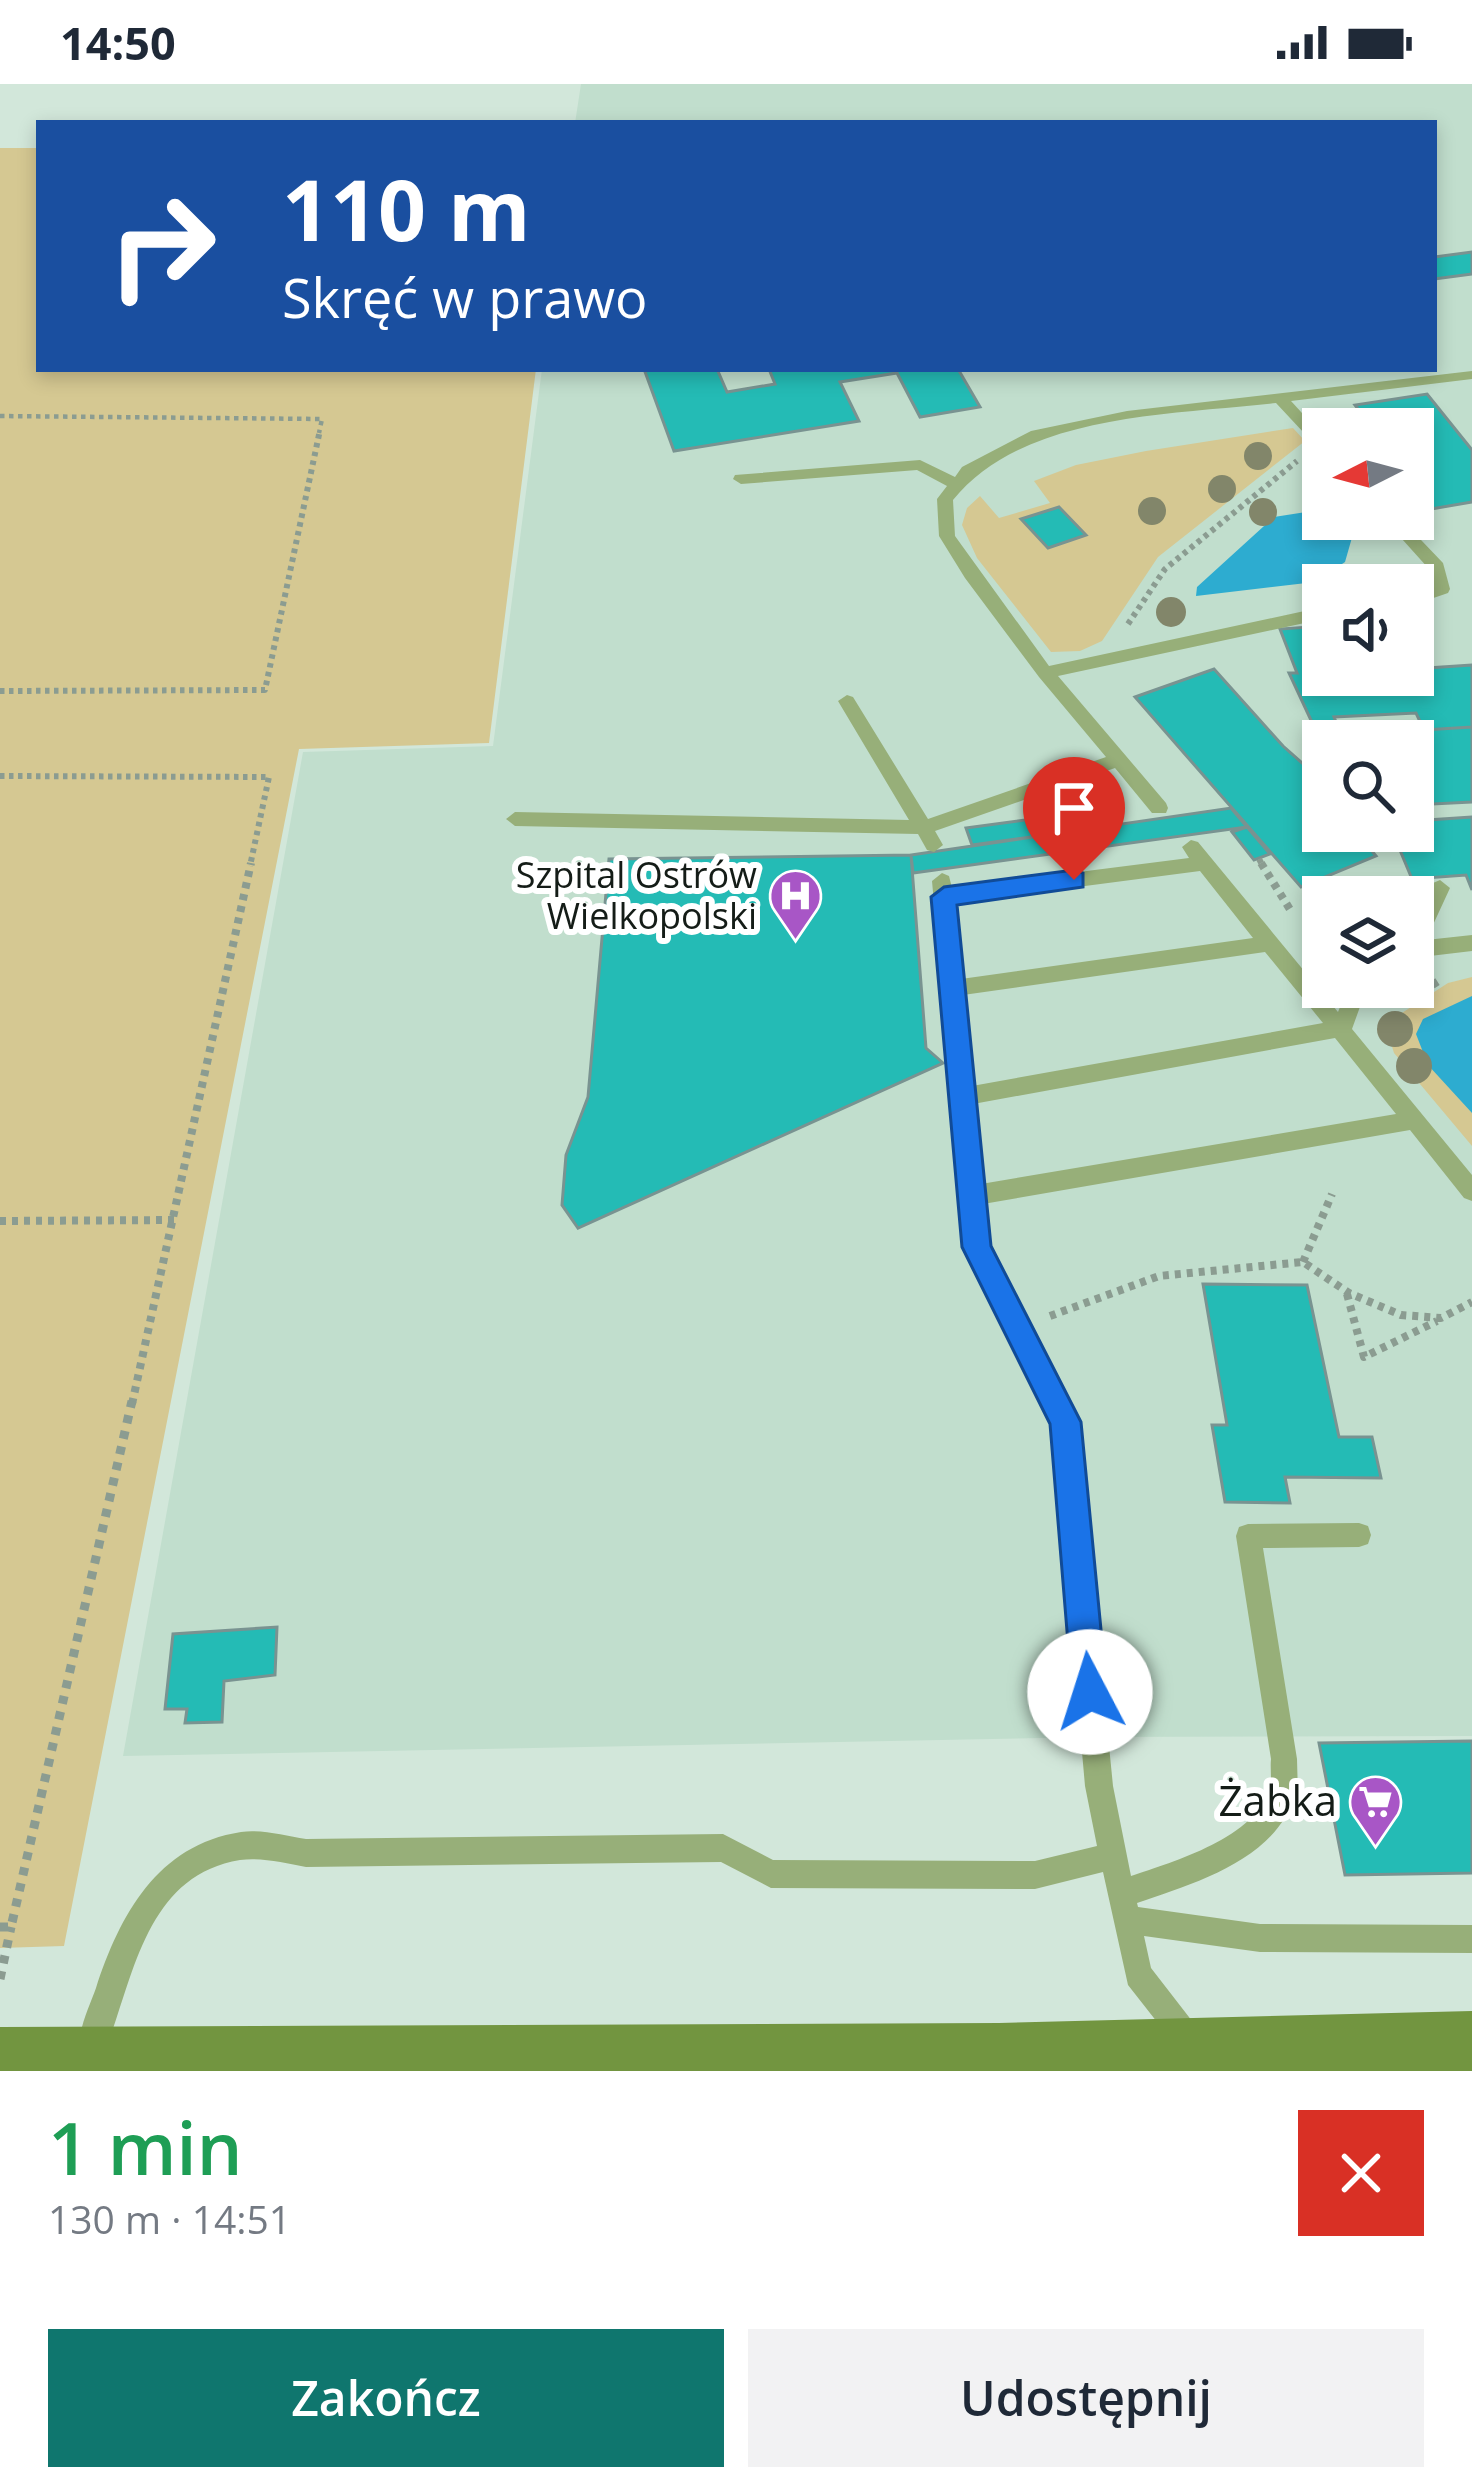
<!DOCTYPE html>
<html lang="pl">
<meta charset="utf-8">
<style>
:root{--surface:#fff;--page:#f2f2f3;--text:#1f2937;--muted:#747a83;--accent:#0f766e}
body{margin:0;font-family:"Open Sans",sans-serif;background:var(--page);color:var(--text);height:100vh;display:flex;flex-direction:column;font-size:45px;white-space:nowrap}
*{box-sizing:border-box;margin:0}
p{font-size:39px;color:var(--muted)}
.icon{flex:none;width:66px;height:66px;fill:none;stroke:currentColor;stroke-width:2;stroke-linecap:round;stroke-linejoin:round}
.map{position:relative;height:1987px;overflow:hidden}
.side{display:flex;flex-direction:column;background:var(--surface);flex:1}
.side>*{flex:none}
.top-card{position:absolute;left:36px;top:36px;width:1401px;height:252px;border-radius:0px;box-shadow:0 6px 18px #0003;background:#1a4fa0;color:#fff;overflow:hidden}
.needle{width:78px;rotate:264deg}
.controls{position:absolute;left:1302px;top:324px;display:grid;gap:24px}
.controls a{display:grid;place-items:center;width:132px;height:132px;border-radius:0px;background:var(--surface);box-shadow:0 6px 18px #0003;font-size:60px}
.pin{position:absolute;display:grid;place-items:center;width:102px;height:102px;color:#fff;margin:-123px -51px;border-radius:50% 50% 50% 0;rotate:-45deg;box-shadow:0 0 12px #0007}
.pin .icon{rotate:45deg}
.me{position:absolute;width:132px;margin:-66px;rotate:355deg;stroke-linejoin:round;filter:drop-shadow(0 0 9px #0008)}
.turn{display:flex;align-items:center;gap:42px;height:252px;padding:0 48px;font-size:54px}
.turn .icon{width:156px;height:156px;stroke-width:2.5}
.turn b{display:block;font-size:84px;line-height:102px}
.round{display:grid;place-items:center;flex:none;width:126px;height:126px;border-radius:0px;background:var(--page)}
.head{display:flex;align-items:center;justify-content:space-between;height:204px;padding:0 48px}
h1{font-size:72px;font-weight:600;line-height:90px;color:#1e9e55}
.cta{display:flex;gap:24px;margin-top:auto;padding:24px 48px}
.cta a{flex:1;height:138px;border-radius:0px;background:var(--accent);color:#fff;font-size:48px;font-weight:600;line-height:138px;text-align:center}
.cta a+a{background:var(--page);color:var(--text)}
.status{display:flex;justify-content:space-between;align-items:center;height:84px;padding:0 60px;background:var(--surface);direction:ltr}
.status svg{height:33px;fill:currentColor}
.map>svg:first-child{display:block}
.built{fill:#c1decd;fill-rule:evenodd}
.green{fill:#d5c892}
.water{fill:#2dacd0}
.building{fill:#24bbb5;stroke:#799391;stroke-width:3}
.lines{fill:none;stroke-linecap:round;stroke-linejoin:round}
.path-far3{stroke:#8b9c91;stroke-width:4.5;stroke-dasharray:4.5 4.5;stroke-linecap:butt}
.path-far2{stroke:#8b9c91;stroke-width:6;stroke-dasharray:4.5 4.5;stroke-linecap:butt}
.path-far1{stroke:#8b9c91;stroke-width:8;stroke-dasharray:6 6;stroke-linecap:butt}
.path{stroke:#8b9c91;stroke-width:9;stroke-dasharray:8 8;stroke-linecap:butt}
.lane{fill:#97af79;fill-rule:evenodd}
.secondary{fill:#729540;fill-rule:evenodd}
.tree{fill:#82866a}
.route{fill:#1a73e8;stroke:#114b97;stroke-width:3}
.labels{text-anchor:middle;stroke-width:12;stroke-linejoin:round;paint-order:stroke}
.poi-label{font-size:36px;fill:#141c17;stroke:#fff;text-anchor:end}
.near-poi-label{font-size:42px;fill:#141c17;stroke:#fff;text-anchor:end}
</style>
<div class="status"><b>14:50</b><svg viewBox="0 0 49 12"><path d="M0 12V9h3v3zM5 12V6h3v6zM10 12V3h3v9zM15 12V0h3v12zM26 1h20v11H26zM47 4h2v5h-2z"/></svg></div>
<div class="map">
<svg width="1472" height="1987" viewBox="0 0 1472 1987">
<rect width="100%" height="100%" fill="#d2e7da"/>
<path class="built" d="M581 0H1472V1652L1094 1653 123 1672 303 668 493 662 542 285H1434V39H575ZM1323 345H1413V435H1323ZM1323 501H1413V591H1323ZM1323 657H1413V747H1323ZM1323 813H1413V903H1323Z"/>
<path class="green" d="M0 64H39V285H536L489 659 299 665 64 1862 0 1864Z
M1293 344 1305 357 1158 473 1102 557 1080 567 1051 568 977 474 962 441 967 424 980 412 999 434 1050 419 1034 397 1076 381 1146 367Z
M1472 893V1062L1394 969 1385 940 1448 899Z"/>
<path class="water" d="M1306 428 1338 436 1353 450 1345 478 1315 498 1196 512 1197 503 1274 433Z
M1472 912V1029L1428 981 1416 950 1423 935Z"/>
<path class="building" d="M1472 168V190L1434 195V173Z
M644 285H717L727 308 775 300 769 285H958L980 323 920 333 897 289 840 298 859 337 674 367Z
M1427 310 1472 366V418L1431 425 1413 400V345H1373L1355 321Z
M1059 423 1086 451 1048 464 1021 435Z
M1323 542V591H1413V585L1472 581V643L1424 646 1416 629 1334 633 1344 657H1323V662L1289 589H1297L1280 545Z
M1214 585 1283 662 1310 686 1323 683V747H1355L1376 772 1301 803 1135 613Z
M1472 643V718L1413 721V657H1344L1341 651Z
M1231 724 1247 743 913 789 911 771Z
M1099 726 1106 743 972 761 966 744Z
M1472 733V806L1466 791 1412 795 1392 747H1413V737Z
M1247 743 1270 770 1254 776 1232 748Z
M911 771 926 964 943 979 578 1144 562 1121 566 1071 588 1013 609 775Z
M1203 1200 1307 1201 1339 1353H1372L1381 1394 1285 1393 1290 1419 1225 1418 1212 1341H1227Z
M277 1543 275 1591 224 1597 222 1638 185 1639 187 1625H165L173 1550Z
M1472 1657V1789L1345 1791 1319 1659Z"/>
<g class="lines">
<path class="path-far3" d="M0 332 322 335 319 349"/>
<path class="path-far2" d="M1128 540 1165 485 1297 377
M0 607 265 606 320 346
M0 692 269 693 250 782
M1259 775 1263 782"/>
<path class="path-far1" d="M1261 779 1291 827
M1316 797 1329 813
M1402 920 1440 896
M0 1137 174 1136
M1303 1178 1332 1110
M1347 1210 1364 1273 1437 1237
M1050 1232 1159 1192 1303 1178 1349 1209 1401 1231 1441 1234 1472 1218
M132 1320 251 779"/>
<path class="path" d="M0 1843H11L132 1317
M0 1895 11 1843"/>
<path class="lane" d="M1472 287V295L1291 317 1323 352V366L1318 364 1276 319C1172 331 1023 329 953 416L955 452 1049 582 1323 523V535L1058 592 1166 719 1168 724 1166 729H1152L1115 684 935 747 943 761 934 768 927 766 918 750 515 742 506 735 515 728 909 736 838 617 847 611 853 613 928 735 1106 673 1039 593 965 494 939 452 937 415 947 402 917 386 741 400 733 395 735 391 920 376 955 393 962 383 1031 347 1127 327Z
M1384 435H1401L1443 479 1450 505 1448 509 1413 521V509L1433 502 1429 485Z
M1191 756 1198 758 1338 928C1348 903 1359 903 1384 903L1381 909 1361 920 1352 945 1472 1091V1117L1464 1114 1410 1046 983 1120 987 1162 1077 1338 1113 1702 1131 1792C1173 1778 1258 1753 1270 1703 1272 1695 1270 1684 1271 1675L1236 1452 1239 1443 1248 1440 1359 1439 1368 1442 1371 1451 1368 1460 1359 1463 1263 1464 1297 1675C1297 1687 1299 1700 1295 1712 1274 1777 1194 1799 1137 1819L1138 1823 1260 1840 1472 1841V1869L1260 1868 1144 1852 1151 1884 1199 1946 1204 1956 1199 1966 1189 1971 1179 1966 1128 1901 1103 1788 1035 1805 771 1804 721 1778 306 1783C285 1779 261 1773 240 1776 142 1792 133 1901 102 1975L92 1980 82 1975C73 1955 89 1924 96 1904 120 1831 157 1761 241 1748 262 1745 285 1752 306 1755L723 1750 773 1776 1035 1777 1097 1762 1085 1702 1053 1339 965 1163 932 797 942 789 949 792 952 804 1189 774 1182 763ZM1200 787 1253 854 961 895 954 819ZM1265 868 1323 939 972 1002 963 911ZM1335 954 1396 1030 981 1100 973 1020Z
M1440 796 1450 804 1426 856 1472 851V867L1413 874V842L1433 799Z"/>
<path class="secondary" d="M1472 1927V1987H0V1943L999 1939Z"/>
</g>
<g class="tree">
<circle cx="1258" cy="372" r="14"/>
<circle cx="1222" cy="405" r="14"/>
<circle cx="1152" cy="427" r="14"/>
<circle cx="1263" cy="428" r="14"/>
<circle cx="1171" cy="528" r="15"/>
<circle cx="1395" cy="945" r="18"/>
<circle cx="1414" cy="982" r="18"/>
</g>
<path class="route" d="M1074 786 1083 789V803L957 821 991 1162 1081 1338 1107 1608 1102 1620 1090 1625 1077 1620 1072 1608 1050 1340 962 1163 931 813 944 803Z"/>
<defs>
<symbol id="hospital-pin" viewBox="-11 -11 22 30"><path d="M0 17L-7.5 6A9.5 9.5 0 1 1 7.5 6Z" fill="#a856c6" stroke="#fff"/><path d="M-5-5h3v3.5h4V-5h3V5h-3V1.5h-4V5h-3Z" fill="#fff"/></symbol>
<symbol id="supermarket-pin" viewBox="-11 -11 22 30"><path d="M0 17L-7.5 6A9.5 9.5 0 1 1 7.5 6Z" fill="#a856c6" stroke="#fff"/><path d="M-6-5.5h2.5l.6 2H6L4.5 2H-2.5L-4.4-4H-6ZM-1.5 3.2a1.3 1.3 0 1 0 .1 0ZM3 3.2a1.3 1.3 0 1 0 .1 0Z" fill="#fff"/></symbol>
</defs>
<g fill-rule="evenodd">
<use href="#hospital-pin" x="766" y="782" width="59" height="81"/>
<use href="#supermarket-pin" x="1346" y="1688" width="59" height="81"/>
</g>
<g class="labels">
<g class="poi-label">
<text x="757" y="804">Szpital Ostrów<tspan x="757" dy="41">Wielkopolski</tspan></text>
</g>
<g class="near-poi-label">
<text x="1337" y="1732">Żabka</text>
</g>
</g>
</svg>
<div class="controls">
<a><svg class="needle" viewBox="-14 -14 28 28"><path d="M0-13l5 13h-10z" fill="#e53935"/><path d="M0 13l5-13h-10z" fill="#747a83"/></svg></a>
<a><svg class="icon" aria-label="sound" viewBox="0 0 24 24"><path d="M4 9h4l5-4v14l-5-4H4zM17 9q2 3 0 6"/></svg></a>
<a><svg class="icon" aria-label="search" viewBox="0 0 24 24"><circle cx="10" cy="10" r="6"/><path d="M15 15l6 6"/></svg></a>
<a><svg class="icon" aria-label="layers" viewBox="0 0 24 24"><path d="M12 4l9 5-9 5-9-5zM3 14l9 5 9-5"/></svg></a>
</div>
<div class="pin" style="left:1074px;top:796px;background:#d93025"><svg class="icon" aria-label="arrive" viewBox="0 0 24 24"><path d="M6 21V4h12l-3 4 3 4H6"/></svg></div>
<svg class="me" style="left:1090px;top:1608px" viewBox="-20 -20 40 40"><circle r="19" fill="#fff"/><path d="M0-13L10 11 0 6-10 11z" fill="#1a73e8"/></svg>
<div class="top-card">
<div class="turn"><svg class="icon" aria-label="right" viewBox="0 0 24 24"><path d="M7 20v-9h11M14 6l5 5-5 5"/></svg><div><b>110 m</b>Skręć w prawo</div></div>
</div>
</div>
<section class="side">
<div class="head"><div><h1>1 min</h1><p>130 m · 14:51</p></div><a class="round" style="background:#d93025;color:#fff"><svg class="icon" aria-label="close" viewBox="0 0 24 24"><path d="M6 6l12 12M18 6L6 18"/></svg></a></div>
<div class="cta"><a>Zakończ</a><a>Udostępnij</a></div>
</section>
